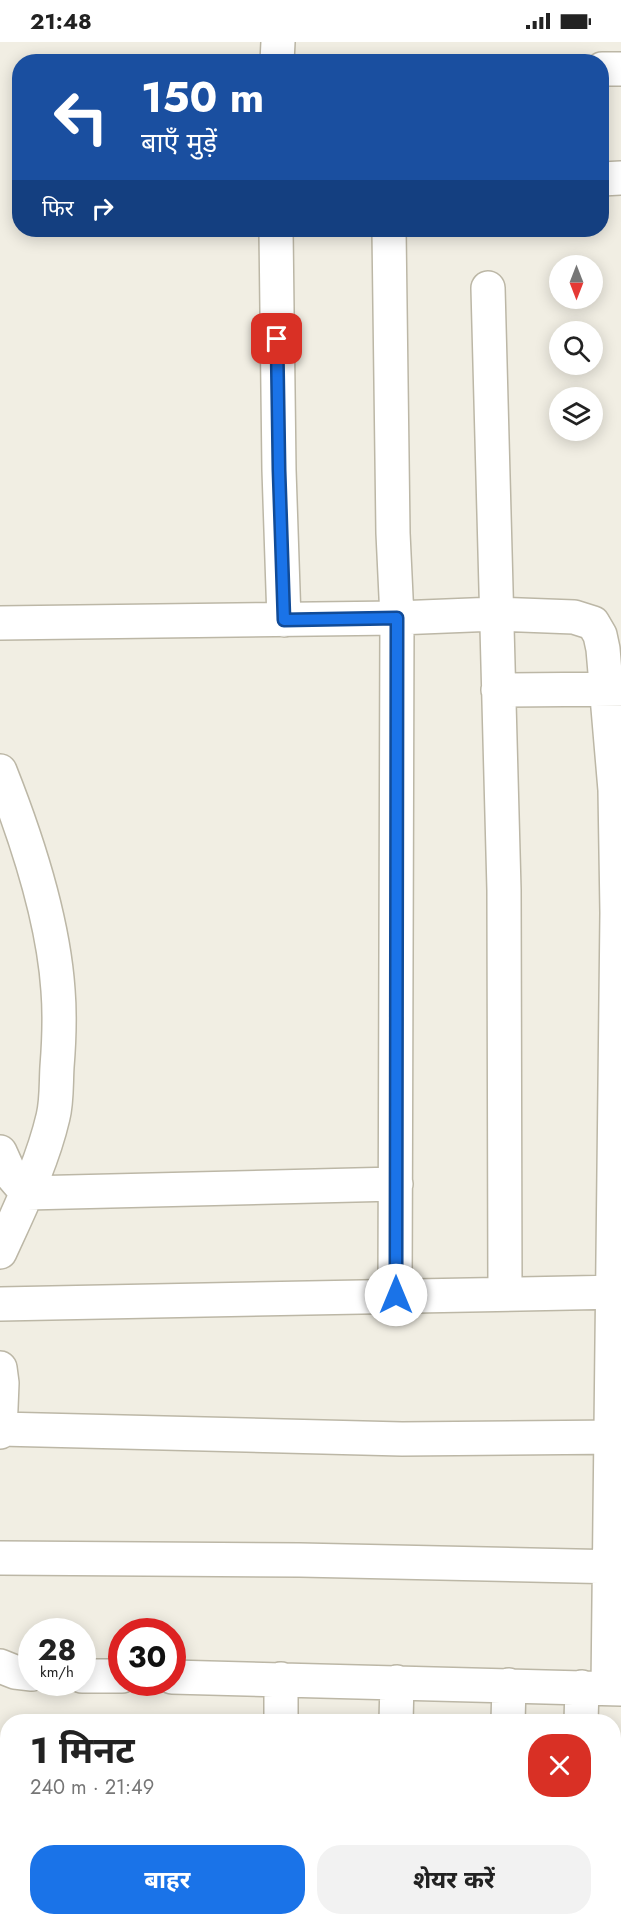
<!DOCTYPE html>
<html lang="hi">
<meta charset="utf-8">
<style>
:root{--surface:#fff;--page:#f2f2f2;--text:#222;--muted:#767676;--accent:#1a73e8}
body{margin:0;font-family:Jost,"Noto Sans Devanagari",sans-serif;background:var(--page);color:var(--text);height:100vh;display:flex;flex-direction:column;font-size:22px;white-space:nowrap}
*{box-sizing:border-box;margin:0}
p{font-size:20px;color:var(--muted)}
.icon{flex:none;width:33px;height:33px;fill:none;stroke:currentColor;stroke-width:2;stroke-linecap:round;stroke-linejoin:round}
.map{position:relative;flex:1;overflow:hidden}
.drawer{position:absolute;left:0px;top:1672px;width:621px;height:212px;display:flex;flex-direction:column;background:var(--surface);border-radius:24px 24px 0 0;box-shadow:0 3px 15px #0003}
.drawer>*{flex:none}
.guide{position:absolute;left:12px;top:12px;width:597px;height:183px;border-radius:24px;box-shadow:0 3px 15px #0003;background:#1a4fa0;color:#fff;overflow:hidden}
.needle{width:39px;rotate:180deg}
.fabs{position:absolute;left:549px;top:213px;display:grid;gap:12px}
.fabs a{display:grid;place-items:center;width:54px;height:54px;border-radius:50%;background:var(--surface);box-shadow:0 3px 15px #0003;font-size:30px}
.speed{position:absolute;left:18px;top:1576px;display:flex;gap:12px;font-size:30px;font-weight:700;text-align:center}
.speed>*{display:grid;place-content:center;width:78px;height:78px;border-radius:50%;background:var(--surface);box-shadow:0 3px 15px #0003;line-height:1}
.speed small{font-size:15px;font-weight:400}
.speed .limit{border:9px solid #d22;background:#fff;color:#111}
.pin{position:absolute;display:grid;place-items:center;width:51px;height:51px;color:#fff;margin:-26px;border-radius:12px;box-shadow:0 3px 9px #0006}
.me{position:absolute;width:66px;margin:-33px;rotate:0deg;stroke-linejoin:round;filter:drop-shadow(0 0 4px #0008)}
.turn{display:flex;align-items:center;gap:21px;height:126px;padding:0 30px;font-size:27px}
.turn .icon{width:78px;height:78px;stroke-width:2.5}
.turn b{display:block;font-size:42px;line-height:51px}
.then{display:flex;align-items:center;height:57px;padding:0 30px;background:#0003;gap:12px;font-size:22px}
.round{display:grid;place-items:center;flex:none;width:63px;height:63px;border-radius:24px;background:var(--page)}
.overview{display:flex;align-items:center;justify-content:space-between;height:102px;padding:0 30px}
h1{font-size:36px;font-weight:700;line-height:45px}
.primary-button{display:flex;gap:12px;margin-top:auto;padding:12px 30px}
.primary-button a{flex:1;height:69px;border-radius:24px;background:var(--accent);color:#fff;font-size:24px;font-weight:700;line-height:69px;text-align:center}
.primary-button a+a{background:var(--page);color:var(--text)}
.status{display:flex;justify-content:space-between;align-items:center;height:42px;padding:0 30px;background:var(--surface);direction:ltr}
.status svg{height:16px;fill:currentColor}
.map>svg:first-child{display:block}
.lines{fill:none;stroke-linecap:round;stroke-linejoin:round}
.street-casing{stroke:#bcb7a6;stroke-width:36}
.street{stroke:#fff;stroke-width:33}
.route-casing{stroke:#114b97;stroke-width:15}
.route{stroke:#1a73e8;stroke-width:10}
</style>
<div class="status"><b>21:48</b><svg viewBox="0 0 49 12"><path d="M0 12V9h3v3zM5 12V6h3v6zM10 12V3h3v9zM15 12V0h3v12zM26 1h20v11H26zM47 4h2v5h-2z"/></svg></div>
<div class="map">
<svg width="621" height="1883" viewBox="0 0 621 1883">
<rect width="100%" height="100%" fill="#f1eee3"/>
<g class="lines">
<defs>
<path id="street" d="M277 20 278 0
M602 27H621
M602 137 621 136
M276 188 279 428 284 578
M389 188 393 491 397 576 395 1253
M488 246 504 848 505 1252
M0 581 397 576 496 572 574 575 593 581 600 593 603 607 615 748 617 871 608 1646
M498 648 621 647
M0 729C27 797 53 875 58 948 60 973 59 1000 57 1025 56 1041 57 1059 53 1075 42 1122 20 1166 0 1210
M0 1110 9 1130 27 1151 396 1142
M0 1262 621 1250
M0 1326 2 1341 0 1390
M0 1387 402 1397 621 1395
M0 1516 300 1518 621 1525
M0 1624 15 1630 32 1632
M82 1634H122
M172 1635 621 1647
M281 1637V1680
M396 1680 397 1640
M508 1680 509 1643
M581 1680 582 1645
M281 1876V1883
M393 1876V1883
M505 1883V1876
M577 1883V1876"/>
</defs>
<use href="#street" class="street-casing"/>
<use href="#street" class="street"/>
</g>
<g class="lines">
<defs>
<path id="route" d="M277 297 279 428 284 578 397 576 396 1253"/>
</defs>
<use href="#route" class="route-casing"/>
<use href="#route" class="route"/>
</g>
</svg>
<div class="fabs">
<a><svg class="needle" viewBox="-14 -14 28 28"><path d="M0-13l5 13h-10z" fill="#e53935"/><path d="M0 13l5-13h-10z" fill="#767676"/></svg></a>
<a><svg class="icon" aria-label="search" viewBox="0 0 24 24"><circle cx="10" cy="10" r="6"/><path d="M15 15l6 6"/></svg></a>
<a><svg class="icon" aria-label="layers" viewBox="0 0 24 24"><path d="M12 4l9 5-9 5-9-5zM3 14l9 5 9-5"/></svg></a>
</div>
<div class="speed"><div>28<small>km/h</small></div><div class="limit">30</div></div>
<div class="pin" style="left:277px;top:297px;background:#d93025"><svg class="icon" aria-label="arrive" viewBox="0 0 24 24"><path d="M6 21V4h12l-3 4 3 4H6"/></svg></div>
<svg class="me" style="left:396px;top:1253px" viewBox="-20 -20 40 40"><circle r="19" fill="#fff"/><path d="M0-13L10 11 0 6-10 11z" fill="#1a73e8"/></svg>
<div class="guide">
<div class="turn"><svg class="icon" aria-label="left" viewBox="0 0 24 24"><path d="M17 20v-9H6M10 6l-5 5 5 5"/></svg><div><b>150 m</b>बाएँ मुड़ें</div></div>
<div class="then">फिर<svg class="icon" aria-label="right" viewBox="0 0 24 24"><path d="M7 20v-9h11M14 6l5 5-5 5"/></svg></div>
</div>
<section class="drawer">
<div class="overview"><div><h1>1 मिनट</h1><p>240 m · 21:49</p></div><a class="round" style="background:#d93025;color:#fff"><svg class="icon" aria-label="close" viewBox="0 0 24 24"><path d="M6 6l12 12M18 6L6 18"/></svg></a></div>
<div class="primary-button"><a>बाहर</a><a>शेयर करें</a></div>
</section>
</div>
